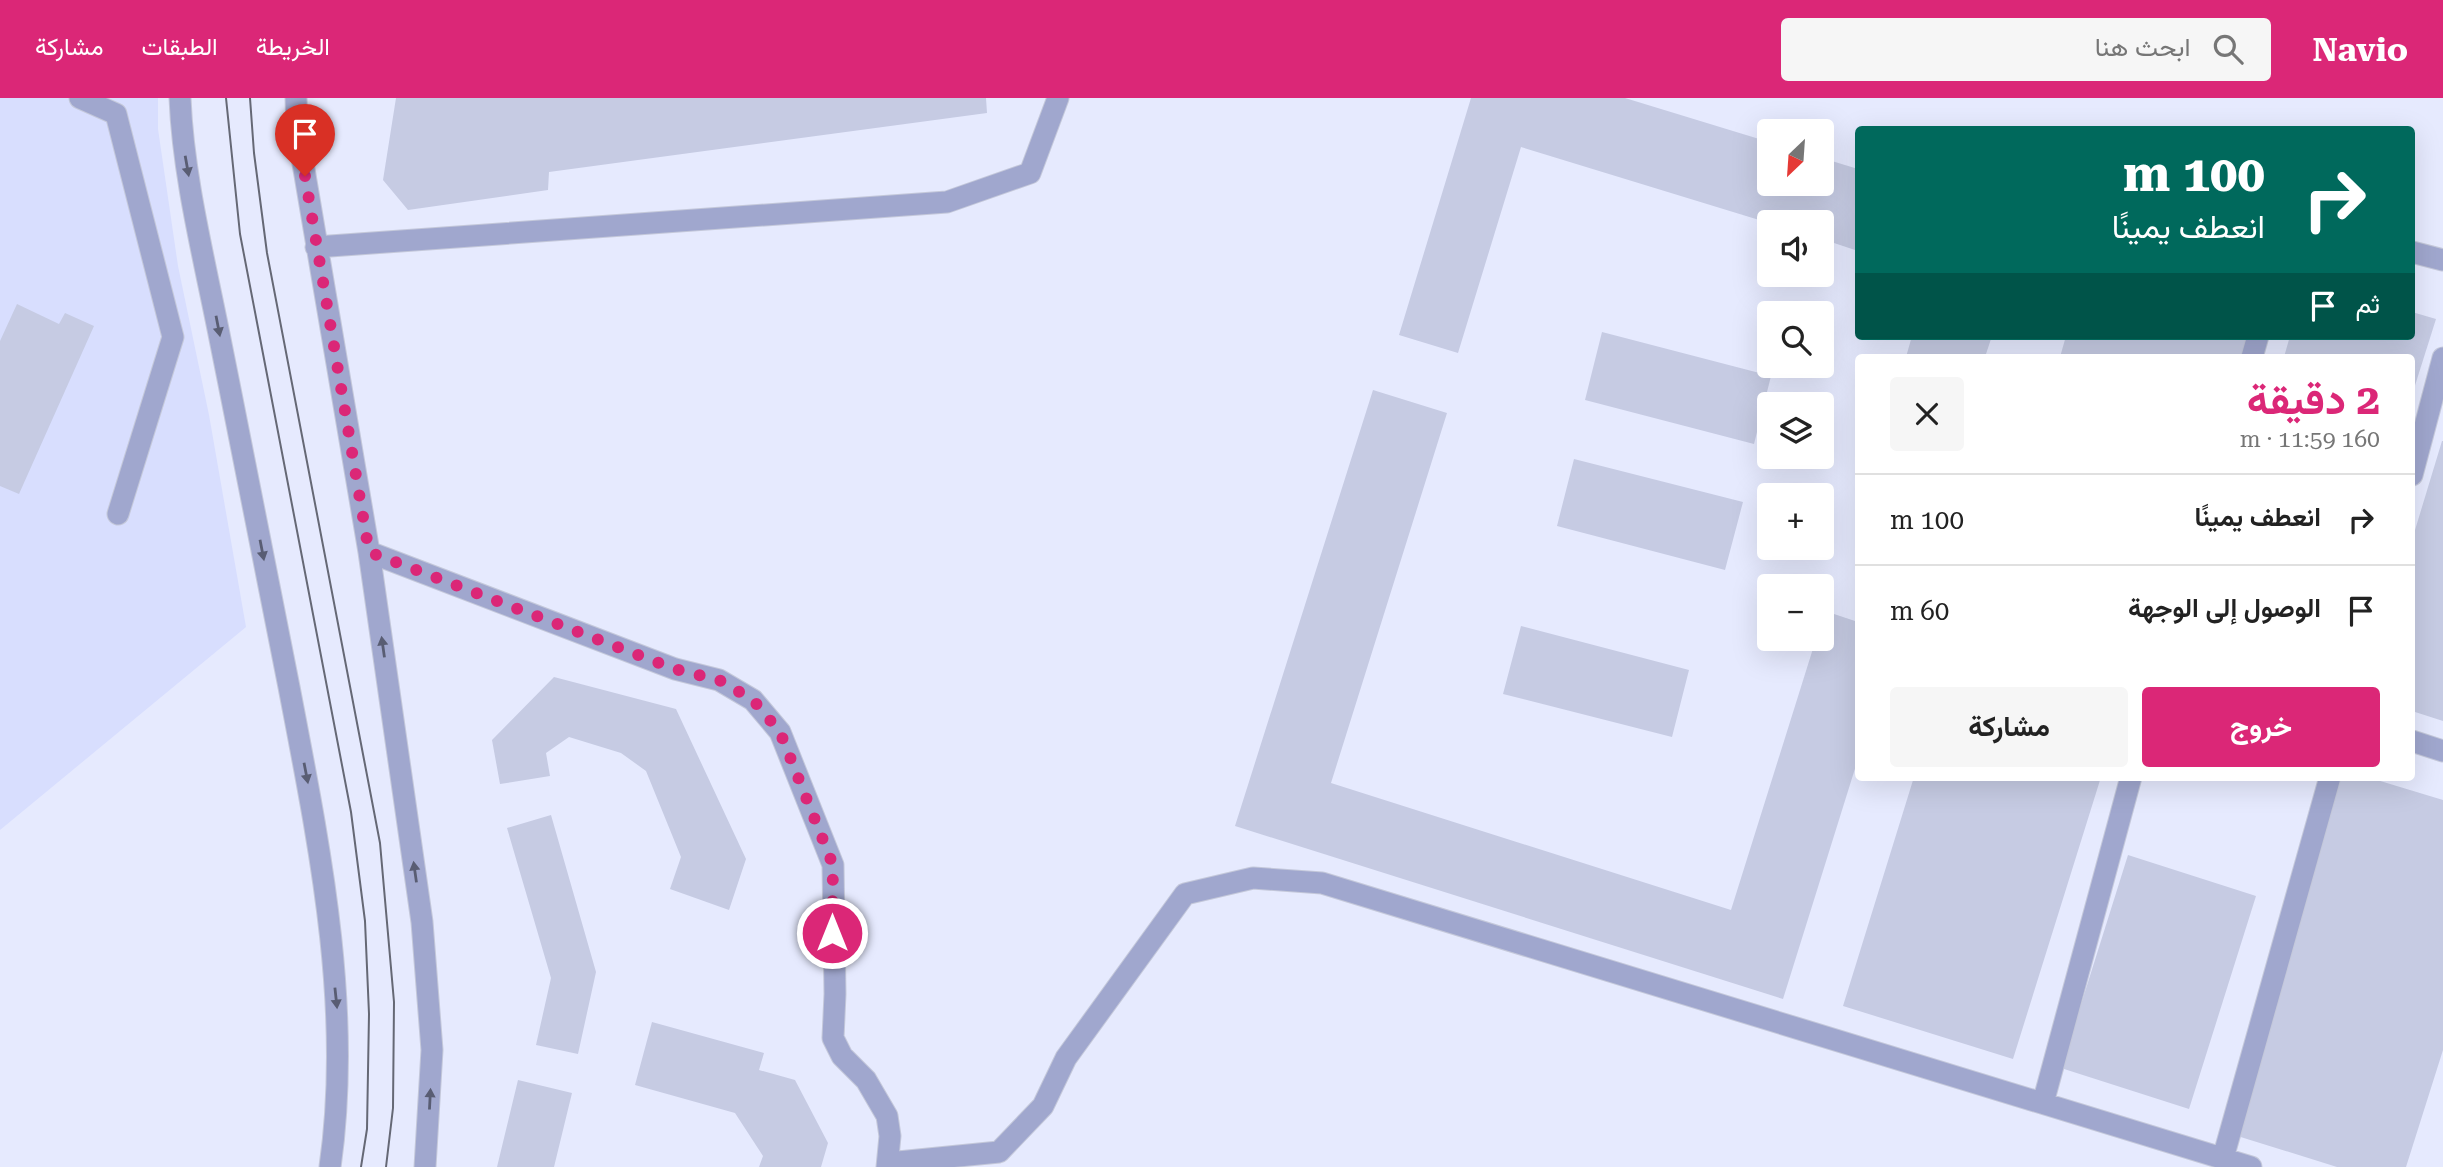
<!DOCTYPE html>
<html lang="ar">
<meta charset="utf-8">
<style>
:root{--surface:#fff;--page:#f6f6f6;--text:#222;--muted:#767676;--line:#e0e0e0;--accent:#db2777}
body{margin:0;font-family:"Roboto Serif",Vazirmatn,serif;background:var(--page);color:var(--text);direction:rtl;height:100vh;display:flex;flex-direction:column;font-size:26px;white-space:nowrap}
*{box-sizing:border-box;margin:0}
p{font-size:23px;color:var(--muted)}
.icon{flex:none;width:38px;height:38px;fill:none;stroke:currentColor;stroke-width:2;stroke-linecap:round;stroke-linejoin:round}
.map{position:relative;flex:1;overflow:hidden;direction:ltr}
.panel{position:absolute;left:1855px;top:256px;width:560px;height:427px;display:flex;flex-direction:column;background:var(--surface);border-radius:7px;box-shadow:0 7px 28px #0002;direction:rtl}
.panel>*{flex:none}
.guide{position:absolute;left:1855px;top:28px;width:560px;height:214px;border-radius:7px;box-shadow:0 7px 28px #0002;direction:rtl;background:#00695c;color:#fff;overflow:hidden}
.needle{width:46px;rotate:205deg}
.fabs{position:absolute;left:1757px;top:21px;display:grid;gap:14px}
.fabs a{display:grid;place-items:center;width:77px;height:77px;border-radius:7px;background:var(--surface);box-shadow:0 7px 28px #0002;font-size:35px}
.pin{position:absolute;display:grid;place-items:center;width:60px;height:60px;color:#fff;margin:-72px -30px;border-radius:50% 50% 50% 0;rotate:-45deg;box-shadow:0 0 7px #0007}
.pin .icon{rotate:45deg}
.me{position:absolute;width:77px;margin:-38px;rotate:0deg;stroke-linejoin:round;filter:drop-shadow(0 0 5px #0008)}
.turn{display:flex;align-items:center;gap:24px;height:147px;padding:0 35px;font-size:32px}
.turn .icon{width:91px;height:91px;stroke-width:2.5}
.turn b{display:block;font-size:49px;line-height:60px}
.then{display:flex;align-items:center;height:66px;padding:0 35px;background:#0003;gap:14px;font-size:26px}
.round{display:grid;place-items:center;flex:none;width:74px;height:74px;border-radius:7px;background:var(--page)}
.headline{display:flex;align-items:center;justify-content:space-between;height:119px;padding:0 35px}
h1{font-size:42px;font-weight:700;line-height:52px;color:var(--accent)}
.cta{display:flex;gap:14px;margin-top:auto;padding:14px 35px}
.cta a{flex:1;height:80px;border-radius:7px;background:var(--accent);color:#fff;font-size:28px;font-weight:700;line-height:80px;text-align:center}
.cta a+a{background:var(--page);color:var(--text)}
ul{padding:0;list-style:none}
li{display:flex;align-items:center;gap:21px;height:91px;padding:0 35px;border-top:2px solid var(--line)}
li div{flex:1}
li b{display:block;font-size:26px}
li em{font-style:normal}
header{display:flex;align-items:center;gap:42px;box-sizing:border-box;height:98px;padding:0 35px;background:var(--accent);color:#fff}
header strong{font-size:33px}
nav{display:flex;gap:38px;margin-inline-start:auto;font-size:24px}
.search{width:490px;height:63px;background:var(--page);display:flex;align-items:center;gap:18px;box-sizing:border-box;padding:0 24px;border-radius:7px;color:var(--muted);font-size:26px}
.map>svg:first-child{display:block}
.built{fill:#d8defe}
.building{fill:#c6cbe3}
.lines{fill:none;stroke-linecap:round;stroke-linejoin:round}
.minor-casing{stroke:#c4c8da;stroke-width:23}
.minor{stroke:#a0a7ce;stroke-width:21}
.tram{stroke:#656875;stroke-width:2}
.oneway{fill:#595d73}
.route{stroke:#db2777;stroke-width:12;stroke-dasharray:0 21.6}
</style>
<header>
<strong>Navio</strong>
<div class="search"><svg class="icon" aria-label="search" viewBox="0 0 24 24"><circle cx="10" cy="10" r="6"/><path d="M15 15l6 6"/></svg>ابحث هنا</div>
<nav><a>الخريطة</a><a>الطبقات</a><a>مشاركة</a></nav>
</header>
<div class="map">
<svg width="2443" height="1069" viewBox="0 0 2443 1069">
<rect width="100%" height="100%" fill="#e6eafe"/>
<path class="built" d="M0 0H158V31L178 168 209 317 246 529 0 732Z"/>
<path class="building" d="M396 0H986L987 15 549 74 548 92 408 112 383 82Z
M1471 0H1625L1769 44V86H1822V60L1858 71V153L1822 141V124L1769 125 1521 49 1458 255 1399 237Z
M17 206 59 226 65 215 94 228 19 396 0 388V243Z
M2412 214 2436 221 2412 297V259H2284L2290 238H2412Z
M1602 234 1771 278 1754 346 1585 302Z
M1912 238H1992L1985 259H1906Z
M2066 238H2253L2246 259H2060Z
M1373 292 1447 315 1331 685 1731 812 1816 541H1822V522L1825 513 1858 524V661L1783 901 1235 728Z
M2442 343H2443V623L2412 613V442Z
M1574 361 1743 404 1725 472 1557 428Z
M1521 528 1689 572 1672 639 1503 596Z
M554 579 676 611 746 761 729 812 670 791 681 759 646 673 621 655 569 639 546 655 550 678 500 686 492 642Z
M1914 679H2101L2013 961 1843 908Z
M2341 679H2367L2443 702V952L2406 1069H2337L2231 1036Z
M551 717 596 874 578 956 536 947 551 880 507 730Z
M2128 757 2256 798 2189 1011 2061 970Z
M652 924 764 955 759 972 795 982 828 1045 821 1069H759L763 1058 735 1015 635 987Z
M518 982 572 995 554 1069H497Z"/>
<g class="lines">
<defs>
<path id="minor" d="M80 0 116 16 173 239 118 416
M180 0C183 76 203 156 218 231 242 350 265 469 289 589 319 746 353 909 330 1069
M296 0 297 30 369 454 422 824 432 952 425 1069
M316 149 947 104 1030 75 1058 0
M2412 154 2443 162
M2252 259 2258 238
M2412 377 2443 260
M369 454 675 571 719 582 753 602 780 634 833 767 835 896 833 940 842 958 866 982 887 1018 890 1038 887 1069
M2412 643 2443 653
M2043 1005 2131 679
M2223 1060 2330 679
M888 1065 999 1054 1043 1008 1066 960 1185 796 1253 780 1322 785 2251 1069"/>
</defs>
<use href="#minor" class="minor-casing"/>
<use href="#minor" class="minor"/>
<path class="tram" d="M226 0 240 136 351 714 365 823 369 916 367 1031 361 1069
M250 0 254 55 267 155 380 745 394 904 393 1010 386 1069"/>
</g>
<defs><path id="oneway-solid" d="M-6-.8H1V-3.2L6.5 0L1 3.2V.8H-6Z" transform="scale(1.75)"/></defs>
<g class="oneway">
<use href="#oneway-solid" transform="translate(187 68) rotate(80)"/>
<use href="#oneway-solid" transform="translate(218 228) rotate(79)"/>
<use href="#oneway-solid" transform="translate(262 452) rotate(79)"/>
<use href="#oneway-solid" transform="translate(383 549) rotate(-98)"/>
<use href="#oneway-solid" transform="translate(306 675) rotate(79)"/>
<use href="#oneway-solid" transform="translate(415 774) rotate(-98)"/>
<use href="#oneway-solid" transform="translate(336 900) rotate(84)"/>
<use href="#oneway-solid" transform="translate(430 1001) rotate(-87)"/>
</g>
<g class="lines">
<path class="route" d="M305 78 369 454 675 571 719 582 753 602 780 634 833 767 832 835"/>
</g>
</svg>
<div class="fabs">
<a><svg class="needle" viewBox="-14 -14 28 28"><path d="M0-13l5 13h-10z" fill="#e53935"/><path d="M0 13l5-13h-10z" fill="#767676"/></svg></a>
<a><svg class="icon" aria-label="sound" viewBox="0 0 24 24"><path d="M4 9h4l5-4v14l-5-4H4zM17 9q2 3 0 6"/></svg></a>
<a><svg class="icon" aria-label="search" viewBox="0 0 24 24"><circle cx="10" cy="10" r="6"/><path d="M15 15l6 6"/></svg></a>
<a><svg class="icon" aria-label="layers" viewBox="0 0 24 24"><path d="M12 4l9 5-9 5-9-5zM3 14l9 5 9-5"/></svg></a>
<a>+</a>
<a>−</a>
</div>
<div class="pin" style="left:305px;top:78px;background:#d93025"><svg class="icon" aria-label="arrive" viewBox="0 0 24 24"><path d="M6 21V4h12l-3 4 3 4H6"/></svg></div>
<svg class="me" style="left:832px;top:835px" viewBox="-20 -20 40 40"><circle r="17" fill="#db2777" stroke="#fff" stroke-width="3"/><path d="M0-11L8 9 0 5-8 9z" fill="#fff"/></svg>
<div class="guide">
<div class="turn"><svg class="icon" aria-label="right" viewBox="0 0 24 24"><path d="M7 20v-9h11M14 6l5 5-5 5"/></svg><div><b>100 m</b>انعطف يمينًا</div></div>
<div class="then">ثم<svg class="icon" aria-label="arrive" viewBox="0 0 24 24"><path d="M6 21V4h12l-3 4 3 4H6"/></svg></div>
</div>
<section class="panel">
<div class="headline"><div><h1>2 دقيقة</h1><p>160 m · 11:59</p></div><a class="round"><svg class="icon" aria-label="close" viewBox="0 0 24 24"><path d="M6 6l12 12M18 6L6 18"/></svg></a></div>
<ul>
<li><svg class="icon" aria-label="right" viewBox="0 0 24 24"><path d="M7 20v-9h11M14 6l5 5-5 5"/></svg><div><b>انعطف يمينًا</b></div><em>100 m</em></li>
<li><svg class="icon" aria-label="arrive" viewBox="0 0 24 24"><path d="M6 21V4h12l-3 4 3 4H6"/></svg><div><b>الوصول إلى الوجهة</b></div><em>60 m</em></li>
</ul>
<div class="cta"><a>خروج</a><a>مشاركة</a></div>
</section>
</div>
